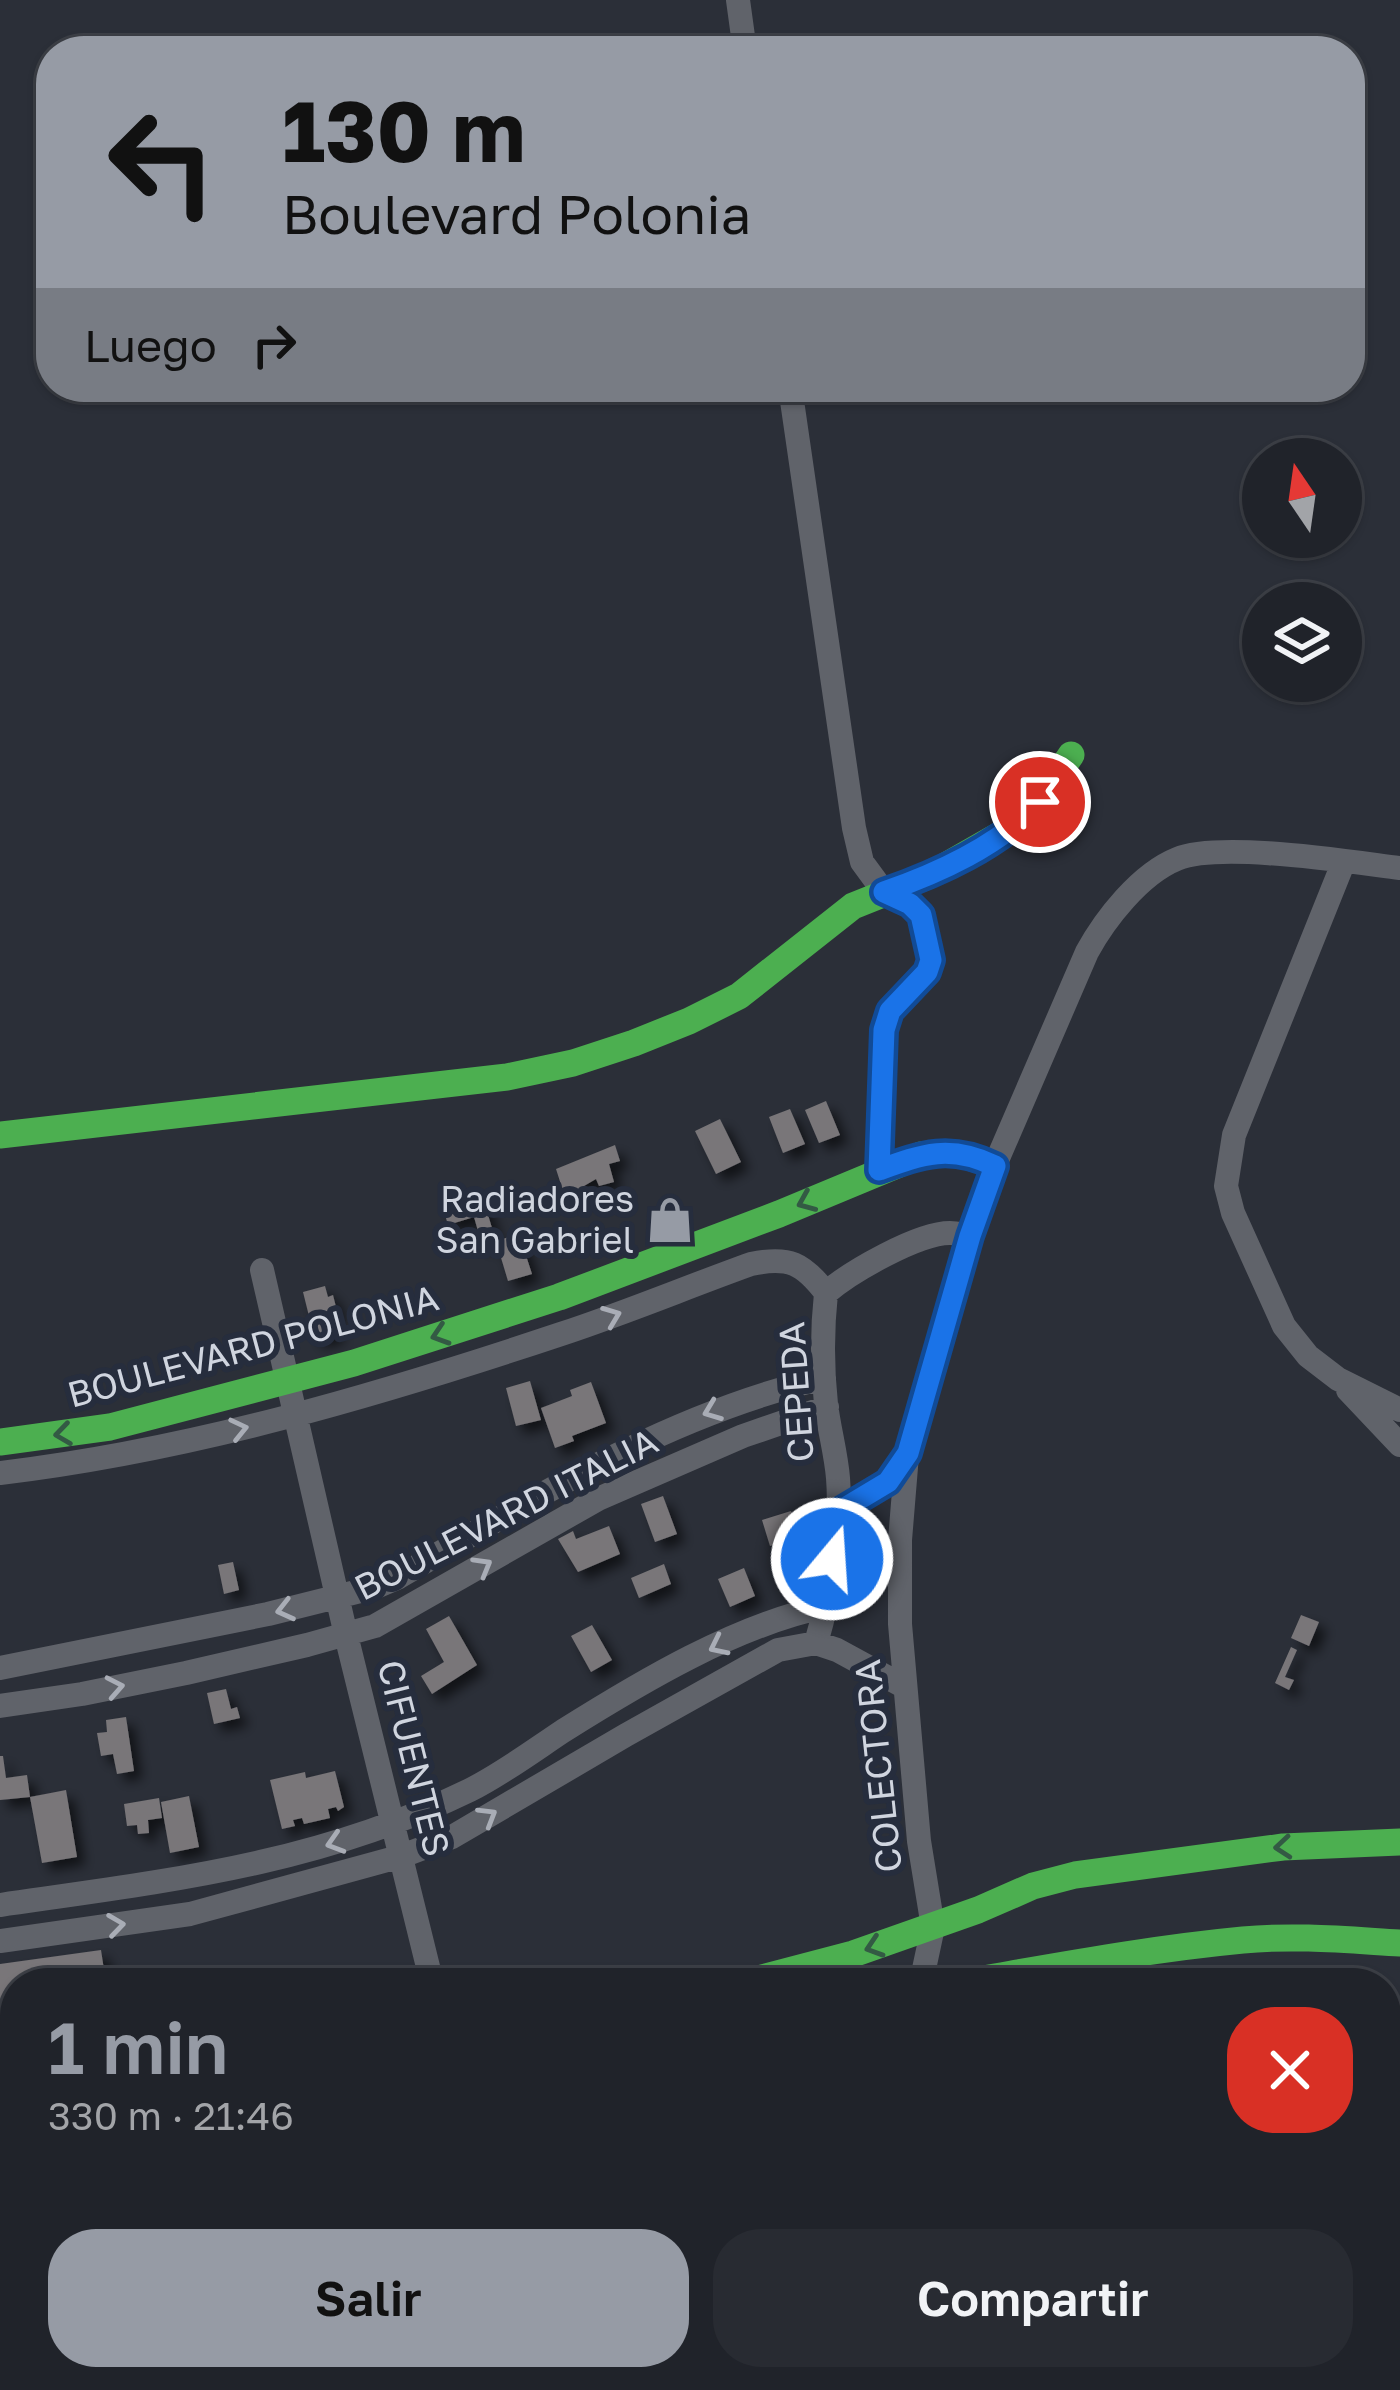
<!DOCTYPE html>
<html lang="es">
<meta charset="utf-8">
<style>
:root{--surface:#20232a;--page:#282b32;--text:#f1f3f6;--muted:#a2a4a8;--line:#3d4047;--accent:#969ba5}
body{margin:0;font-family:"Golos Text",sans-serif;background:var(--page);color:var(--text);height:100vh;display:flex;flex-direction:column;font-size:45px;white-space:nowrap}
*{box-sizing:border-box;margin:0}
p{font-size:39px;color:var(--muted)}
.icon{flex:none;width:66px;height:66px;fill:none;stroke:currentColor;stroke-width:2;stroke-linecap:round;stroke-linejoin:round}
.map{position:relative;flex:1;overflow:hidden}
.panel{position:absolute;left:0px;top:1968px;width:1401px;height:423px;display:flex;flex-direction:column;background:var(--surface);border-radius:48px 48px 0 0;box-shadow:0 3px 9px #0004,0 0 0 3px var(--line)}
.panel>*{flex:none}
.top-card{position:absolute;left:36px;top:36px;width:1329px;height:366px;border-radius:48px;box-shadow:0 3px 9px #0004,0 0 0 3px var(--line);background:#969ba5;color:#111;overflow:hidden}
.needle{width:78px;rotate:347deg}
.fabs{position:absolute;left:1242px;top:438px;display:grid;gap:24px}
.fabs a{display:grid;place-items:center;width:120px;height:120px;border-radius:50%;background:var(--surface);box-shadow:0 3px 9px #0004,0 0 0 3px var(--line);font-size:60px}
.pin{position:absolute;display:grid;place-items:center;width:102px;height:102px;color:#fff;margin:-51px;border:6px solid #fff;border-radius:50%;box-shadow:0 3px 12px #0007}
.me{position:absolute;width:132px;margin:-66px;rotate:18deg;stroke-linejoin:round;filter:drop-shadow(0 0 9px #0008)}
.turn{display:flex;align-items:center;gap:42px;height:252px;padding:0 48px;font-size:54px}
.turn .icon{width:156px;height:156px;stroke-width:2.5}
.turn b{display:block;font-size:84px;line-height:102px}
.then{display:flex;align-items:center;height:114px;padding:0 48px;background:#0003;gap:24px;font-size:45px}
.round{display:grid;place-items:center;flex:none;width:126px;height:126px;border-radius:48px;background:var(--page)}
.overview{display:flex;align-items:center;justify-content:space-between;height:204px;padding:0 48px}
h1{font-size:72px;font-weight:600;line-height:90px;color:var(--accent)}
.action{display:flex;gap:24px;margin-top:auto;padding:24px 48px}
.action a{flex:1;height:138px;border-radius:48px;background:var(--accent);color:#111;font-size:48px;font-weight:600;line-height:138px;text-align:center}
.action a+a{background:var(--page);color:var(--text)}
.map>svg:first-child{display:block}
.building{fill:#797679;filter:url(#shadow)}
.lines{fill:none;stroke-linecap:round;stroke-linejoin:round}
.street{stroke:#60636a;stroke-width:24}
.fast{stroke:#4caf50;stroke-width:27}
.oneway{stroke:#335a44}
.oneway2{stroke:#a9adb6}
.route-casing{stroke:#114b97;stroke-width:30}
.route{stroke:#1a73e8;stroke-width:21}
.labels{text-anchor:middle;stroke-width:12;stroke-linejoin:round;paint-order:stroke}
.poi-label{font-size:36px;fill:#d0d5df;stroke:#262d3d;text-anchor:end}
.street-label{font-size:36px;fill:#d0d5df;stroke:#262d3d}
</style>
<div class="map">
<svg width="1400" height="2390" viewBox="0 0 1400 2390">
<defs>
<filter id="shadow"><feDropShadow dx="8" dy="8" stdDeviation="6" flood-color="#0009"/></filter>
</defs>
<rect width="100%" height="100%" fill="#2b2f38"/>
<path class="building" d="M826 1101 840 1135 819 1143 805 1110Z
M790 1109 805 1144 783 1153 769 1117Z
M720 1119 741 1162 716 1174 695 1131Z
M615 1145 620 1161 609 1164 614 1182 599 1186 596 1179 565 1197 556 1169Z
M481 1192 496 1241 482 1245 474 1217 448 1225 442 1204Z
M519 1234 532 1274 508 1281 496 1241Z
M325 1286 328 1297 333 1295 338 1315 332 1316 337 1335 315 1340 303 1292Z
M530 1381 541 1420 516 1426 506 1388Z
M591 1382 606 1423 572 1436 574 1441 555 1448 541 1408 572 1396 570 1390Z
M663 1496 677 1534 655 1542 641 1504Z
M791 1511 797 1528 785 1531 788 1541 770 1546 762 1520Z
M609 1526 620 1554 578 1572 558 1539 573 1531 576 1539Z
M233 1562 239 1590 224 1594 218 1565Z
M664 1564 671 1584 639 1598 631 1578Z
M744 1568 755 1596 730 1607 718 1579Z
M1301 1615 1319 1622 1309 1646 1291 1638Z
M449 1616 477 1665 432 1694 421 1676 444 1662 426 1629Z
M592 1625 612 1660 591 1672 571 1636Z
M1291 1647 1297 1650 1285 1677 1294 1680 1289 1690 1275 1683Z
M226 1689 231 1709 237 1707 240 1718 214 1724 207 1693Z
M126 1717 134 1771 117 1774 113 1754 101 1756 97 1733 107 1732 106 1720Z
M0 1756H3L6 1778 27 1775 30 1797 0 1800Z
M335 1771 344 1807 338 1811 336 1807 328 1809 330 1818 304 1824 302 1818 293 1820 295 1826 282 1829 270 1780 305 1772 306 1778Z
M66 1790 77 1857 42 1863 30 1797Z
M189 1796 199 1847 170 1853 161 1802Z
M159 1798 162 1818 148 1820 149 1833 138 1834 137 1825 127 1826 124 1804Z
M101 1950 106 1983H15V2071L0 2073V1964Z
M547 2376H607L611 2390H584L581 2379 549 2386Z"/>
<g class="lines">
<path class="street" d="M738 0 745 51
M790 387 854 828 862 862 884 892 910 904 921 915 931 960 927 972 890 1011 884 1030 879 1170
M1344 861 1234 1135 1226 1186 1233 1213 1284 1326 1308 1356 1338 1379 1400 1410
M262 1270 346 1635 432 1983
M1348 1390 1400 1445
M907 1455 900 1540V1624L919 1841 933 1927 921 1983
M0 1473C192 1450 378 1395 561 1334 625 1313 687 1287 751 1264 789 1256 803 1263 826 1293
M837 1512 888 1482 908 1453 970 1236 995 1165 1087 952C1105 919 1140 874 1177 859 1219 841 1351 862 1400 868
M816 1643C830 1596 842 1527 838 1478 836 1453 829 1429 826 1404 822 1367 822 1330 826 1293 850 1272 918 1233 950 1233 957 1233 963 1235 970 1236
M0 1668 268 1614 376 1587 397 1578C533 1499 668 1414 824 1378
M0 1706 82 1694 186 1673 307 1645 375 1626 598 1499 743 1436 827 1407
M0 1905C166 1881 316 1865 470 1790 502 1774 533 1751 563 1731 641 1682 736 1625 827 1606
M0 1941 190 1914 402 1856 452 1837 626 1735 778 1650 816 1643 837 1650 905 1687
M141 2376 144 2390
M528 2376 531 2390
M195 2390 256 2376
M795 2390 801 2376"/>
<path class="fast" d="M0 1135 507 1077 573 1063 634 1043 689 1021 739 996 853 906 928 876 1019 824 1039 802 1071 755
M0 1442 110 1427 354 1363 559 1297 779 1214 921 1155 959 1154 995 1165
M743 1983 853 1954 978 1910 1033 1886 1075 1875 1283 1847 1400 1842
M960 1983C1054 1967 1148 1949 1243 1940 1295 1935 1348 1940 1400 1943
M0 2165 15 2161
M0 2214 15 2210"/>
</g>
<defs><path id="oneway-chevron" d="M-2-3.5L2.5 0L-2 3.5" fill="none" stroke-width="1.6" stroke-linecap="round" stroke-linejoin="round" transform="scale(3)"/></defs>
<g class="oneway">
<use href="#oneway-chevron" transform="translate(806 1202) rotate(157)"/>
<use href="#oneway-chevron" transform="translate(440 1335) rotate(162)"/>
<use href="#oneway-chevron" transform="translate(63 1434) rotate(172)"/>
<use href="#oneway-chevron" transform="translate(1283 1847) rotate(175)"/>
<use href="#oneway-chevron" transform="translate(874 1947) rotate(162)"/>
</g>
<g class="oneway2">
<use href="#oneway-chevron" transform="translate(612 1316) rotate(-21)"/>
<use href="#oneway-chevron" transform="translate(712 1411) rotate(159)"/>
<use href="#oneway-chevron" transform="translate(239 1429) rotate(-13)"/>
<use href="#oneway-chevron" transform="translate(483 1566) rotate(-30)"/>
<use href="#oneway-chevron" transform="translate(285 1610) rotate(166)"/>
<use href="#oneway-chevron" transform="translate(718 1646) rotate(154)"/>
<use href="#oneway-chevron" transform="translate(115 1687) rotate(-11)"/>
<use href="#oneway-chevron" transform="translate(488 1816) rotate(-31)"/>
<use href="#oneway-chevron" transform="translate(335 1843) rotate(163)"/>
<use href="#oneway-chevron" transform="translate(116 1925) rotate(-8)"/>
</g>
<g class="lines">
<defs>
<path id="route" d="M832 1559 838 1512 888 1482 908 1453 970 1236 995 1166C950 1144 923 1154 879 1170L884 1030 890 1011 927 972 931 960 921 915 910 904 884 892C939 873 999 846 1040 802"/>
</defs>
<use href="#route" class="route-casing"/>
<use href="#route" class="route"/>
</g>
<defs>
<symbol id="shop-bare" viewBox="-9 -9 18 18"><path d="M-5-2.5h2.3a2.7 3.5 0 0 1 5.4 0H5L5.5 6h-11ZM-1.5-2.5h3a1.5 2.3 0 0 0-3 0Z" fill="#969ba5" stroke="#262d3d" stroke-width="2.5" paint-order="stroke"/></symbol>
</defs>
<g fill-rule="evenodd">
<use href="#shop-bare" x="637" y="1187" width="66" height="66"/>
</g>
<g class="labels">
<g class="poi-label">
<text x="634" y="1212">Radiadores<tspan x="634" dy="41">San Gabriel</tspan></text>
</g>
<g class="street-label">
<text transform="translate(253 1346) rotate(-15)" y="13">BOULEVARD POLONIA</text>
<text transform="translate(796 1392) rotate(-94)" y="13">CEPEDA</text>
<text transform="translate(506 1514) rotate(-27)" y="13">BOULEVARD ITALIA</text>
<text transform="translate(414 1758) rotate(76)" y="13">CIFUENTES</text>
<text transform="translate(878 1766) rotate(-96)" y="13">COLECTORA</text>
</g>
</g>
</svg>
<div class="fabs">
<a><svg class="needle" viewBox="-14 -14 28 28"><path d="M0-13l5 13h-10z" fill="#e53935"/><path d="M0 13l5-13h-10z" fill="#a2a4a8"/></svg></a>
<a><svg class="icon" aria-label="layers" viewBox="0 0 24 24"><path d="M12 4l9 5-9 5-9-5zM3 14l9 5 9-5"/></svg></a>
</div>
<div class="pin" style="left:1040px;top:802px;background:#d93025"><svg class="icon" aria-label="arrive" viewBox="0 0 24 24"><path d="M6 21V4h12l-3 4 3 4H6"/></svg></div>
<svg class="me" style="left:832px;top:1559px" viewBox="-20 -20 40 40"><circle r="17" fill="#1a73e8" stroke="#fff" stroke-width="3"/><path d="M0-11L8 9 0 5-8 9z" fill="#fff"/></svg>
<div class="top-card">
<div class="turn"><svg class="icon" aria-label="left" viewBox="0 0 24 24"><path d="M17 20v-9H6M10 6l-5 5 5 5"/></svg><div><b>130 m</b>Boulevard Polonia</div></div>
<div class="then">Luego<svg class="icon" aria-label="right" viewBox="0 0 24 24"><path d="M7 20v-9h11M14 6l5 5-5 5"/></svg></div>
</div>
<section class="panel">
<div class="overview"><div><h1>1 min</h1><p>330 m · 21:46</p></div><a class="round" style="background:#d93025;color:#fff"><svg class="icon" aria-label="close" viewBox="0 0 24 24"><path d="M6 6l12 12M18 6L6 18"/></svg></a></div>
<div class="action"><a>Salir</a><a>Compartir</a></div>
</section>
</div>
